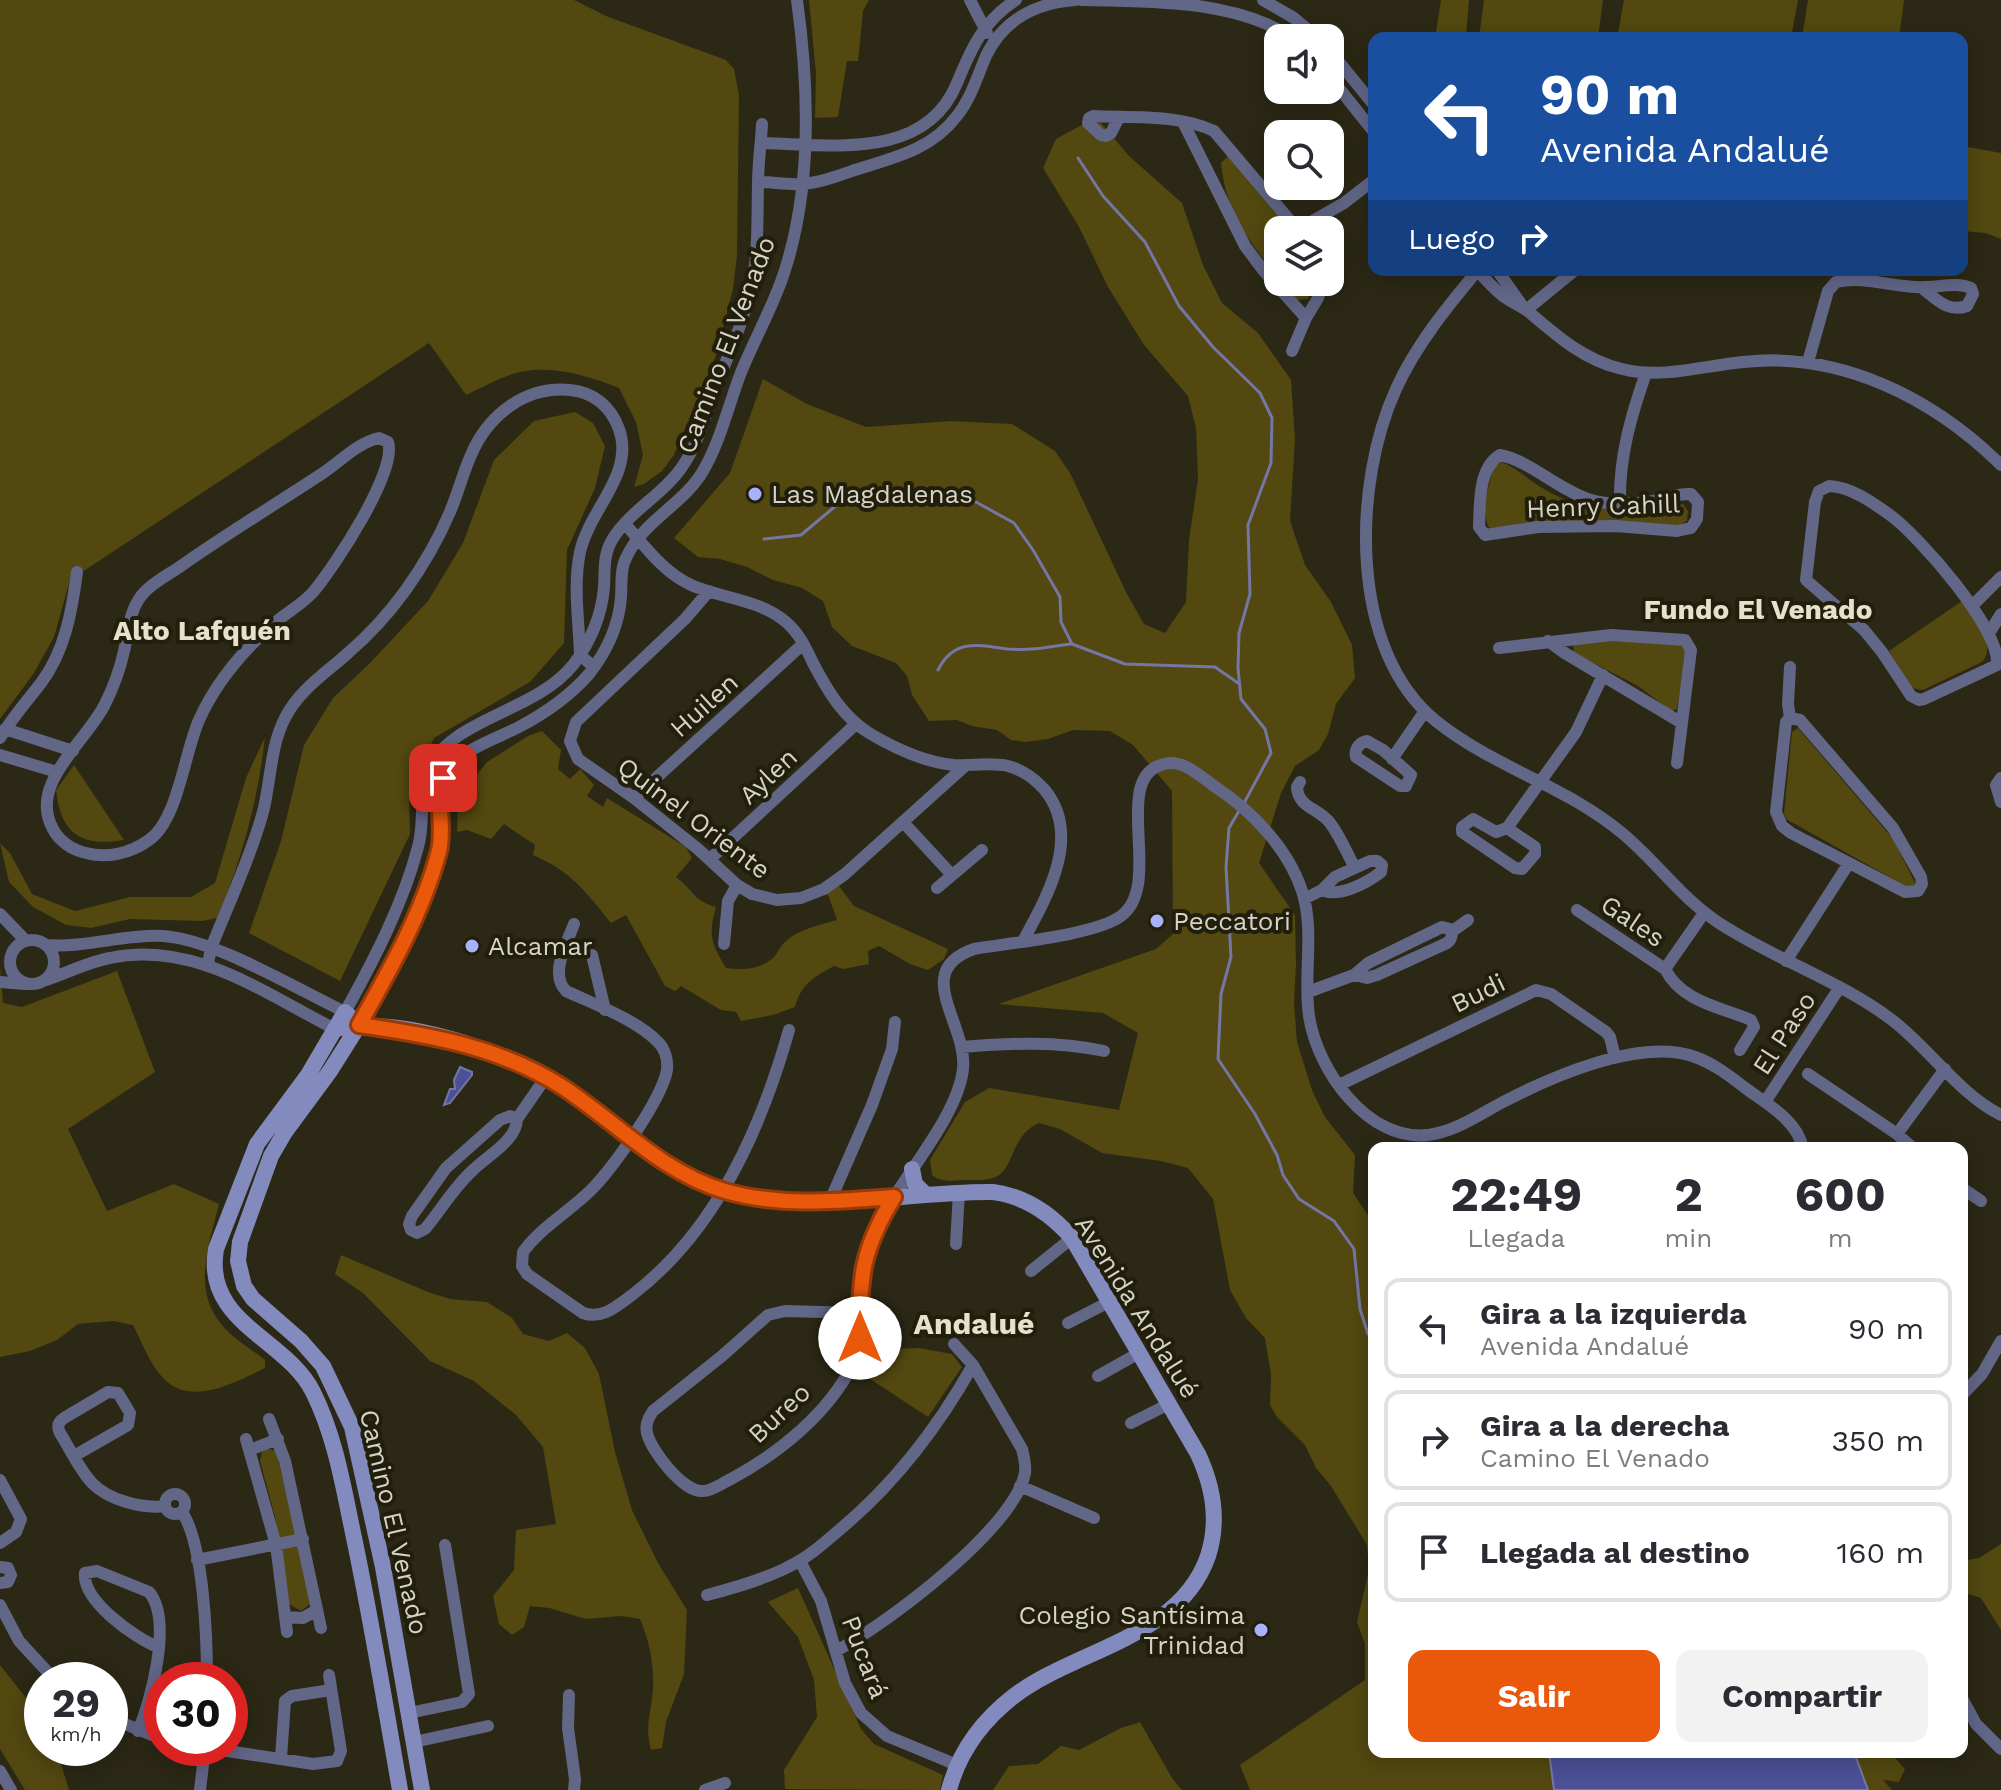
<!DOCTYPE html>
<html lang="es">
<meta charset="utf-8">
<style>
:root{--surface:#fff;--page:#f2f2f3;--text:#2b2b33;--muted:#7c7c81;--line:#e1e1e2;--accent:#ea580c}
body{margin:0;font-family:"Work Sans",sans-serif;background:var(--page);color:var(--text);height:100vh;display:flex;flex-direction:column;font-size:30px;white-space:nowrap}
*{box-sizing:border-box;margin:0}
p{font-size:26px;color:var(--muted)}
.icon{flex:none;width:44px;height:44px;fill:none;stroke:currentColor;stroke-width:2;stroke-linecap:round;stroke-linejoin:round}
.map{position:relative;flex:1;overflow:hidden}
.panel{position:absolute;left:1368px;top:1142px;width:600px;height:616px;display:flex;flex-direction:column;background:var(--surface);border-radius:16px;box-shadow:0 4px 20px #0003}
.panel>*{flex:none}
.top-card{position:absolute;left:1368px;top:32px;width:600px;height:244px;border-radius:16px;box-shadow:0 4px 20px #0003;background:#1a4fa0;color:#fff;overflow:hidden}
.buttons{position:absolute;left:1264px;top:24px;display:grid;gap:16px}
.buttons a{display:grid;place-items:center;width:80px;height:80px;border-radius:16px;background:var(--surface);box-shadow:0 4px 20px #0003;font-size:40px}
.speed{position:absolute;left:24px;top:1662px;display:flex;gap:16px;font-size:40px;font-weight:700;text-align:center}
.speed>*{display:grid;place-content:center;width:104px;height:104px;border-radius:50%;background:var(--surface);box-shadow:0 4px 20px #0003;line-height:1}
.speed small{font-size:20px;font-weight:400}
.speed .limit{border:12px solid #d22;background:#fff;color:#111}
.pin{position:absolute;display:grid;place-items:center;width:68px;height:68px;color:#fff;margin:-34px;border-radius:16px;box-shadow:0 4px 12px #0006}
.me{position:absolute;width:88px;margin:-44px;rotate:0deg;stroke-linejoin:round;filter:drop-shadow(0 0 6px #0008)}
.turn{display:flex;align-items:center;gap:28px;height:168px;padding:0 40px;font-size:36px}
.turn .icon{width:104px;height:104px;stroke-width:2.5}
.turn b{display:block;font-size:56px;line-height:68px}
.then{display:flex;align-items:center;height:76px;padding:0 40px;background:#0003;gap:16px;font-size:30px}
.eta{display:flex;justify-content:space-evenly;align-items:center;height:136px;text-align:center}
.eta b{font-size:48px;font-weight:700;line-height:56px}
.cta{display:flex;gap:16px;margin-top:auto;padding:16px 40px}
.cta a{flex:1;height:92px;border-radius:16px;background:var(--accent);color:#fff;font-size:32px;font-weight:700;line-height:92px;text-align:center}
.cta a+a{background:var(--page);color:var(--text)}
ul{padding:0;list-style:none}
li{display:flex;align-items:center;gap:24px;height:100px;margin:0 16px 12px;padding:0 24px;border:4px solid var(--line);border-radius:16px}
li div{flex:1}
li b{display:block;font-size:30px}
li em{font-style:normal}
.map>svg:first-child{display:block}
.green{fill:#524810}
.water{fill:#4b5097;stroke:#7477a5;stroke-width:2}
.lines{fill:none;stroke-linecap:round;stroke-linejoin:round}
.stream{stroke:#7477a5;stroke-width:3}
.street{stroke:#626687;stroke-width:12}
.secondary{stroke:#838abd;stroke-width:16}
.route-casing{stroke:#983908;stroke-width:20}
.route{stroke:#ea580c;stroke-width:14}
.poi-dot{fill:#a7b1fc;stroke:#221e0c;stroke-width:3}
.labels{text-anchor:middle;stroke-width:8;stroke-linejoin:round;paint-order:stroke}
.street-label{font-size:26px;fill:#d5d3c7;stroke:#221e0c}
.poi-label{font-size:26px;fill:#d5d3c7;stroke:#221e0c;text-anchor:start}
.neighbourhood-label{font-size:28px;font-weight:bold;fill:#e6e1ca;stroke:#221e0c}
.quarter-label{font-size:30px;font-weight:bold;fill:#e6e1ca;stroke:#221e0c}
</style>
<div class="map">
<svg width="2001" height="1790" viewBox="0 0 2001 1790">
<rect width="100%" height="100%" fill="#2b2815"/>
<path class="green" d="M0 0H574L606 16 726 60 734 69 739 95 737 255 733 289 716 355 674 455 662 471 644 484 634 487 643 455 636 422 619 388C588 375 545 363 513 374 497 379 481 388 466 395L429 343 70 580 54 637 34 673 0 719Z
M809 0H869L863 11 858 61H847L838 117 815 118 816 74Z
M1441 0H1469L1466 38H1435Z
M1484 0H1603L1598 38H1479Z
M1624 0H1798L1791 38H1617Z
M1808 0H1904L1899 38H1802Z
M1096 117 1129 156 1182 203 1203 265 1222 303 1258 333 1291 380 1295 439 1290 521 1305 565 1331 602 1352 645 1355 678 1336 704 1328 734 1319 750 1295 766 1281 793 1259 863 1295 915 1296 964 1294 1002 1297 1042 1312 1090 1325 1117 1355 1155 1353 1193 1374 1224V1752H1854L1861 1759 1860 1752H1890L1905 1769 1899 1782 1883 1780 1892 1790H1250L1240 1765 1365 1680V1644L1357 1622 1369 1570 1367 1545 1331 1486 1316 1468 1305 1445 1277 1417 1270 1405 1271 1375 1265 1338 1246 1318 1230 1290 1213 1199 1188 1168 1161 1161 1102 1153 1060 1129 1039 1123C1009 1136 1015 1172 993 1178 984 1181 972 1180 962 1180 951 1181 941 1182 932 1175L930 1160 965 1102 989 1088 1119 1110 1138 1033 1103 1013 999 1004 1156 949 1173 934 1172 791 1133 745 1110 731 1073 730 1048 739 1026 742 1011 740 997 730 972 726 957 720 929 721 912 695 907 676 896 663 852 646 832 627 823 601 802 588 773 580 747 567 720 559 698 557 674 538 730 473 763 379 807 404 866 427 951 421 1012 424 1055 451 1070 473 1127 594 1144 624 1165 633 1186 602 1189 540 1198 479 1196 428 1188 396 1144 345 1108 287 1079 227 1043 168 1056 139Z
M1962 146 2001 153V239L1986 233 1962 231Z
M1228 156 1293 230H1278V278C1249 240 1226 213 1221 163Z
M1281 282H1316L1308 299 1297 300Z
M575 412 593 423 605 446 595 488 567 550 564 643 530 682 434 738 409 790 410 834 340 981 249 933 281 841 304 745 333 698 371 662 428 601 463 543 494 460 534 421Z
M1502 462C1517 468 1530 481 1544 489 1591 517 1632 510 1683 504L1688 511 1687 521 1678 526C1615 518 1553 519 1490 529 1479 514 1489 484 1494 467Z
M1962 601C1972 616 1998 646 1982 662L1923 690 1912 688 1889 651Z
M1582 640 1682 643 1687 654 1677 709 1671 711 1638 686 1574 653 1573 644Z
M1798 728 1893 839 1916 885 1909 888 1786 819 1784 814 1792 732Z
M542 731 561 750 558 769 570 779 580 769 594 785 587 796 603 807 607 798 686 847 692 858 676 877C693 890 694 901 716 907 708 935 711 943 726 968 743 970 760 970 774 957 778 953 780 946 785 942 798 929 820 925 837 920L827 892 839 886 854 906 948 949 944 959 928 970 910 964 879 946 868 951 869 964 843 969 834 966C814 977 801 984 795 1007L773 1015 741 1021 736 1012 721 1010 681 986 675 991 665 986 626 915 611 923C585 891 572 872 533 855L535 845 504 824 491 839 467 830 457 832 458 798 487 762 528 736Z
M265 737C258 800 242 860 217 918L202 921 130 919 91 928 66 925 33 907 9 882 0 843 10 853 32 894 75 911 130 897H191L215 883 246 778Z
M74 765 124 840C82 847 61 835 56 790Z
M0 967 3 1003 22 1007 117 971 155 1072 68 1129 107 1211 174 1184 219 1204C209 1245 192 1288 221 1324 232 1338 251 1349 265 1360V1368C240 1380 197 1404 170 1384 152 1371 143 1344 133 1325L113 1321 78 1324 57 1340 30 1351 0 1357Z
M341 1255 428 1292 450 1299 487 1302 512 1318 523 1334 549 1341 567 1333 585 1348 599 1374 615 1452 632 1510 658 1563 687 1610 684 1674 666 1722 662 1748 651 1750C644 1722 652 1713 653 1687 654 1663 649 1640 640 1619L621 1616 586 1619 549 1608 530 1606 524 1627 512 1635 499 1624 493 1596 514 1570 516 1530 556 1524 543 1447 516 1415 474 1381 430 1361 363 1293 335 1274Z
M919 1348 952 1354 962 1367 928 1417 861 1373 869 1350Z
M267 1449 275 1450 277 1455 311 1598V1603L301 1611 289 1604 275 1517 260 1461 262 1452Z
M2001 1544V1630L1981 1598 1962 1592V1561L1979 1558Z
M798 1588 861 1729 874 1744 943 1775 940 1790 785 1789 784 1770 817 1717 814 1680 798 1637 768 1602Z
M0 1665 42 1718V1748H56L69 1790H25L0 1749Z
M1140 1722 1172 1778 1182 1790H993L1009 1766 1038 1764 1061 1746 1079 1750 1121 1728Z"/>
<path class="water" d="M460 1067 472 1072V1075L450 1103 444 1105 450 1089H455L454 1080Z
M1549 1752H1854L1868 1790H1554Z"/>
<g class="lines">
<path class="stream" d="M1078 158 1103 196 1145 242 1179 306 1213 347 1260 393 1272 418 1271 463 1248 525 1250 594 1239 633 1238 668 1241 699 1265 729 1271 753 1243 805
M764 539 801 535 838 504 877 493 976 502 1014 523 1033 550 1060 597 1061 622 1072 644 1125 664 1215 667 1238 683
M938 670C954 638 979 645 1008 649 1028 651 1050 647 1070 644
M1239 811 1229 828 1226 867 1231 957 1221 994 1218 1059 1255 1114 1277 1155 1283 1175 1299 1199 1334 1221 1354 1249 1360 1309 1368 1334 1374 1338"/>
<path class="street" d="M970 0 987 33
M1081 0C1151 1 1235 0 1293 38
M1263 0 1294 18 1318 38
M1330 51 1374 105
M1330 77 1374 132
M1119 117 1111 133 1106 136 1101 135 1088 123 1089 118 1093 116C1132 118 1178 114 1214 131L1298 230
M1183 122 1245 246 1263 270 1306 318 1318 298 1323 282
M761 143C829 144 925 162 957 83 971 49 983 21 1016 0
M758 182C772 182 787 185 801 184 819 183 838 176 855 170 893 158 931 150 956 117 971 99 977 77 986 56 1003 20 1036 3 1075 0
M1297 230 1344 203 1374 180
M1477 270C1485 279 1494 289 1503 296 1511 302 1521 306 1529 312 1557 336 1584 360 1622 369 1662 379 1702 366 1743 362 1840 351 1933 398 2001 465
M1478 270C1447 307 1416 345 1396 389 1353 483 1348 650 1436 721 1493 767 1566 786 1622 833 1656 861 1681 898 1719 923 1774 959 1839 980 1892 1020 1930 1049 1958 1093 2001 1115
M1497 270 1521 304
M1526 310 1575 270
M1292 351 1306 318
M1808 362 1828 291 1836 282C1866 275 1896 289 1926 287 1941 287 1957 282 1971 288L1973 294 1967 306C1948 313 1936 299 1922 288
M379 438 388 442C398 471 334 567 314 591 304 603 289 611 277 621 244 649 217 680 199 720 184 754 178 820 149 840 131 853 107 859 86 853 72 850 59 841 53 829 27 783 89 740 106 702 114 686 120 669 124 651 128 634 129 614 139 599 148 585 168 575 181 566 228 533 276 504 323 473 341 461 357 443 379 438Z
M1500 455C1531 461 1558 490 1591 500 1608 505 1630 504 1647 502 1662 500 1676 493 1691 494L1698 502 1697 519 1691 528 1677 531 1616 526 1538 527 1485 535 1479 527C1480 504 1478 468 1500 455Z
M1829 486C1851 487 1872 502 1890 515 1918 535 2001 629 1997 665L1924 699 1919 700 1911 696 1882 652 1864 630 1806 580 1815 502 1819 491Z
M1620 503C1619 457 1631 416 1646 373
M625 524C645 546 663 572 691 585 723 599 759 599 786 622 799 633 806 648 813 663 827 690 843 717 869 733 894 748 924 762 954 765 972 766 990 762 1008 766 1023 770 1034 778 1044 789 1083 835 1047 897 1023 941
M709 591 685 619 576 722 570 741 578 759 634 798 698 849 737 885 752 894 777 900 801 898 824 889 845 874 966 765
M1974 604 2001 577
M1991 630 2001 614
M1548 641 1563 652 1682 723
M1499 648 1611 635 1685 640 1691 650 1677 763
M1790 718 1800 720 1893 828 1921 877 1922 884 1918 891 1905 892 1791 833 1782 826 1776 812 1786 722 1790 718 1788 704 1790 667
M5 729 73 751
M0 738C12 718 27 701 41 683 65 651 72 611 77 572
M1367 741 1383 750 1411 775 1406 786H1400L1356 757C1354 749 1360 742 1367 741Z
M0 755 57 772
M1392 759 1425 711
M2001 778 1996 785 2001 802
M1300 782 1297 787C1298 808 1319 808 1330 823 1340 836 1347 853 1355 868
M634 798 803 644
M903 822 952 875
M1507 828 1535 847V854L1522 869 1515 868 1462 832V827L1473 819 1496 832 1507 828 1576 732 1603 675
M710 859 856 724
M937 888 982 850
M1304 899 1322 890 1335 877 1370 861H1377L1382 865 1381 872C1367 883 1339 898 1322 890
M1577 910 1665 969C1682 1002 1720 1007 1751 1020L1754 1027 1740 1050
M0 914 26 941
M574 924C567 943 549 974 566 991 594 1004 637 1020 658 1042 665 1049 668 1060 667 1070 662 1099 613 1168 591 1190 570 1211 540 1228 523 1252L522 1266 527 1274 583 1313C602 1320 617 1306 632 1295 716 1231 761 1129 789 1030
M1451 932 1468 920
M10 962a22 22 0 1 1 44 0a22 22 0 1 1-44 0Z
M724 944 728 901 737 885
M47 945C86 948 124 934 163 936 214 939 297 989 345 1012 374 960 403 904 418 847 426 819 417 790 431 764 458 717 536 711 573 665 590 643 602 615 604 587 605 571 603 555 612 540 629 511 663 495 682 467 698 444 706 415 715 389 728 355 744 322 751 287 759 253 757 219 758 184 758 164 761 144 762 124
M592 955 605 1010
M1786 961 1849 863
M208 964 211 948C229 903 250 858 263 812 271 781 270 747 285 718 299 690 326 673 348 653 369 635 389 613 405 591 423 566 438 540 450 512 458 493 463 473 471 455 488 415 525 386 570 390 594 392 611 407 619 429 635 474 590 508 580 552 573 586 579 621 580 655L594 667
M1665 969 1704 913
M46 980C67 973 88 962 110 958 194 940 265 994 335 1029
M0 982 25 984
M1308 992 1354 975 1368 963 1442 927 1450 929C1453 935 1452 939 1447 943L1377 975 1367 978 1354 975
M359 1025C389 971 420 915 438 855 445 828 431 797 446 773 462 749 493 740 517 728 544 714 569 697 589 674 607 651 619 626 621 597 622 583 620 568 627 556 643 521 684 504 703 471 720 442 728 407 740 375 754 339 774 306 785 270 812 186 809 87 797 0
M962 1047C1010 1043 1057 1041 1104 1051
M1808 1074 1897 1134 1913 1148
M1339 1085 1536 990 1551 994 1606 1032 1610 1037 1615 1058
M1765 1102 1840 987
M517 1119C517 1140 487 1156 473 1170 454 1187 441 1210 425 1229L417 1233 411 1230 409 1224 412 1216 446 1168 500 1120 510 1116 517 1119 546 1077
M1897 1134 1945 1069
M1962 1188 1981 1201
M830 1201 872 1105 892 1049 895 1022
M956 1244 959 1192
M1031 1271 1072 1238
M860 1313 785 1311 768 1315 722 1356 653 1411C648 1418 645 1425 647 1433 651 1451 684 1493 703 1491 713 1491 722 1483 731 1479 779 1453 828 1414 853 1364 862 1347 859 1329 860 1311 860 1286 862 1262 871 1239 892 1187 957 1122 963 1069 968 1024 910 971 974 949 1008 943 1096 935 1121 916 1165 884 1109 777 1164 764 1183 759 1200 776 1214 786 1251 810 1288 848 1302 891 1315 931 1303 975 1309 1016 1317 1070 1368 1142 1428 1135 1455 1132 1480 1114 1503 1102 1551 1077 1641 1037 1695 1057 1715 1064 1732 1078 1748 1090 1769 1105 1797 1121 1803 1148
M1068 1323 1109 1302
M1098 1376 1139 1353
M1962 1395 1982 1374 2001 1341
M269 1419 285 1461 321 1628
M1131 1423 1169 1404
M246 1439 276 1545 287 1632
M250 1450 278 1439
M74 1456 128 1425 130 1413 118 1393 108 1392 64 1418C58 1422 57 1427 60 1433 70 1449 79 1469 92 1483 108 1500 143 1509 165 1506
M0 1480 21 1519 16 1532 0 1543
M1020 1486 1094 1518
M165 1504a10 10 0 1 1 20 0a10 10 0 1 1-20 0Z
M182 1512C204 1545 207 1639 207 1680
M197 1560 303 1539
M800 1561 821 1601 845 1683 861 1713 887 1736 957 1765
M0 1567 8 1568 11 1575 8 1582 0 1583
M707 1595C734 1588 763 1580 788 1567 807 1558 822 1545 838 1531 895 1484 937 1429 973 1365
M0 1605 19 1641 55 1680
M285 1617 303 1618 317 1610
M836 1651C885 1625 1014 1529 1025 1473 1026 1464 1024 1457 1022 1449L973 1365 954 1344
M569 1695 568 1728 575 1779 574 1790
M1962 1698 1976 1724 2001 1749
M409 1713 462 1702 469 1694 445 1545
M110 1718 162 1739
M138 1731C151 1701 173 1620 149 1592L97 1571 85 1573C82 1601 135 1638 158 1647
M414 1742 488 1726
M208 1748 313 1764 337 1761 341 1751 329 1675
M281 1758 285 1701 292 1696 331 1690
M0 1771 11 1790
M200 1790 205 1748
M705 1790 725 1783"/>
<path class="secondary" d="M359 1025 345 1012 308 1075 257 1144 216 1249C203 1323 286 1338 313 1392 335 1436 343 1485 353 1533 371 1618 385 1704 400 1790
M359 1025 330 1071 285 1132 271 1156 240 1242 238 1261 244 1286 253 1299 301 1341 323 1366 352 1427 383 1567 422 1790
M335 1029C408 1015 518 1055 577 1097 623 1130 669 1175 726 1191 812 1216 905 1191 993 1192 1024 1196 1051 1214 1072 1238L1198 1454C1213 1486 1219 1522 1208 1556 1180 1638 1076 1649 1014 1696 983 1720 959 1752 949 1790
M912 1169 915 1184 926 1195"/>
</g>
<g class="lines">
<defs>
<path id="route" d="M443 778C435 802 445 826 439 851 423 912 390 970 359 1025 430 1035 499 1047 561 1086 615 1121 662 1173 725 1191 780 1207 838 1201 894 1197 862 1249 859 1277 860 1338"/>
</defs>
<use href="#route" class="route-casing"/>
<use href="#route" class="route"/>
</g>
<g class="poi-dot">
<circle cx="755" cy="494" r="8"/>
<circle cx="1157" cy="921" r="8"/>
<circle cx="472" cy="946" r="8"/>
<circle cx="1261" cy="1630" r="8"/>
</g>
<g class="labels">
<g class="street-label">
<text transform="translate(726 345) rotate(-69)" y="9">Camino El Venado</text>
<text transform="translate(1603 506) rotate(-2)" y="9">Henry Cahill</text>
<text transform="translate(704 705) rotate(-42)" y="9">Huilen</text>
<text transform="translate(768 776) rotate(-43)" y="9">Aylen</text>
<text transform="translate(694 818) rotate(37)" y="9">Quinel Oriente</text>
<text transform="translate(1633 921) rotate(34)" y="9">Gales</text>
<text transform="translate(1478 993) rotate(-26)" y="9">Budi</text>
<text transform="translate(1784 1033) rotate(-57)" y="9">El Paso</text>
<text transform="translate(1137 1307) rotate(58)" y="9">Avenida Andalué</text>
<text transform="translate(779 1413) rotate(-43)" y="9">Bureo</text>
<text transform="translate(394 1522) rotate(77)" y="9">Camino El Venado</text>
<text transform="translate(865 1657) rotate(69)" y="9">Pucará</text>
</g>
<g class="poi-label">
<text x="771" y="503">Las Magdalenas</text>
<text x="1173" y="930">Peccatori</text>
<text x="488" y="955">Alcamar</text>
<text x="1245" y="1624" text-anchor="end">Colegio Santísima<tspan x="1245" dy="30">Trinidad</tspan></text>
</g>
<g class="neighbourhood-label">
<text x="1758" y="619">Fundo El Venado</text>
<text x="202" y="640">Alto Lafquén</text>
</g>
<g class="quarter-label">
<text x="974" y="1334">Andalué</text>
</g>
</g>
</svg>
<div class="buttons">
<a><svg class="icon" aria-label="sound" viewBox="0 0 24 24"><path d="M4 9h4l5-4v14l-5-4H4zM17 9q2 3 0 6"/></svg></a>
<a><svg class="icon" aria-label="search" viewBox="0 0 24 24"><circle cx="10" cy="10" r="6"/><path d="M15 15l6 6"/></svg></a>
<a><svg class="icon" aria-label="layers" viewBox="0 0 24 24"><path d="M12 4l9 5-9 5-9-5zM3 14l9 5 9-5"/></svg></a>
</div>
<div class="speed"><div>29<small>km/h</small></div><div class="limit">30</div></div>
<div class="pin" style="left:443px;top:778px;background:#d93025"><svg class="icon" aria-label="arrive" viewBox="0 0 24 24"><path d="M6 21V4h12l-3 4 3 4H6"/></svg></div>
<svg class="me" style="left:860px;top:1338px" viewBox="-20 -20 40 40"><circle r="19" fill="#fff"/><path d="M0-13L10 11 0 6-10 11z" fill="#ea580c"/></svg>
<div class="top-card">
<div class="turn"><svg class="icon" aria-label="left" viewBox="0 0 24 24"><path d="M17 20v-9H6M10 6l-5 5 5 5"/></svg><div><b>90 m</b>Avenida Andalué</div></div>
<div class="then">Luego<svg class="icon" aria-label="right" viewBox="0 0 24 24"><path d="M7 20v-9h11M14 6l5 5-5 5"/></svg></div>
</div>
<section class="panel">
<div class="eta">
<div><b>22:49</b><p>Llegada</p></div>
<div><b>2</b><p>min</p></div>
<div><b>600</b><p>m</p></div>
</div>
<ul>
<li><svg class="icon" aria-label="left" viewBox="0 0 24 24"><path d="M17 20v-9H6M10 6l-5 5 5 5"/></svg><div><b>Gira a la izquierda</b><p>Avenida Andalué</p></div><em>90 m</em></li>
<li><svg class="icon" aria-label="right" viewBox="0 0 24 24"><path d="M7 20v-9h11M14 6l5 5-5 5"/></svg><div><b>Gira a la derecha</b><p>Camino El Venado</p></div><em>350 m</em></li>
<li><svg class="icon" aria-label="arrive" viewBox="0 0 24 24"><path d="M6 21V4h12l-3 4 3 4H6"/></svg><div><b>Llegada al destino</b></div><em>160 m</em></li>
</ul>
<div class="cta"><a>Salir</a><a>Compartir</a></div>
</section>
</div>
